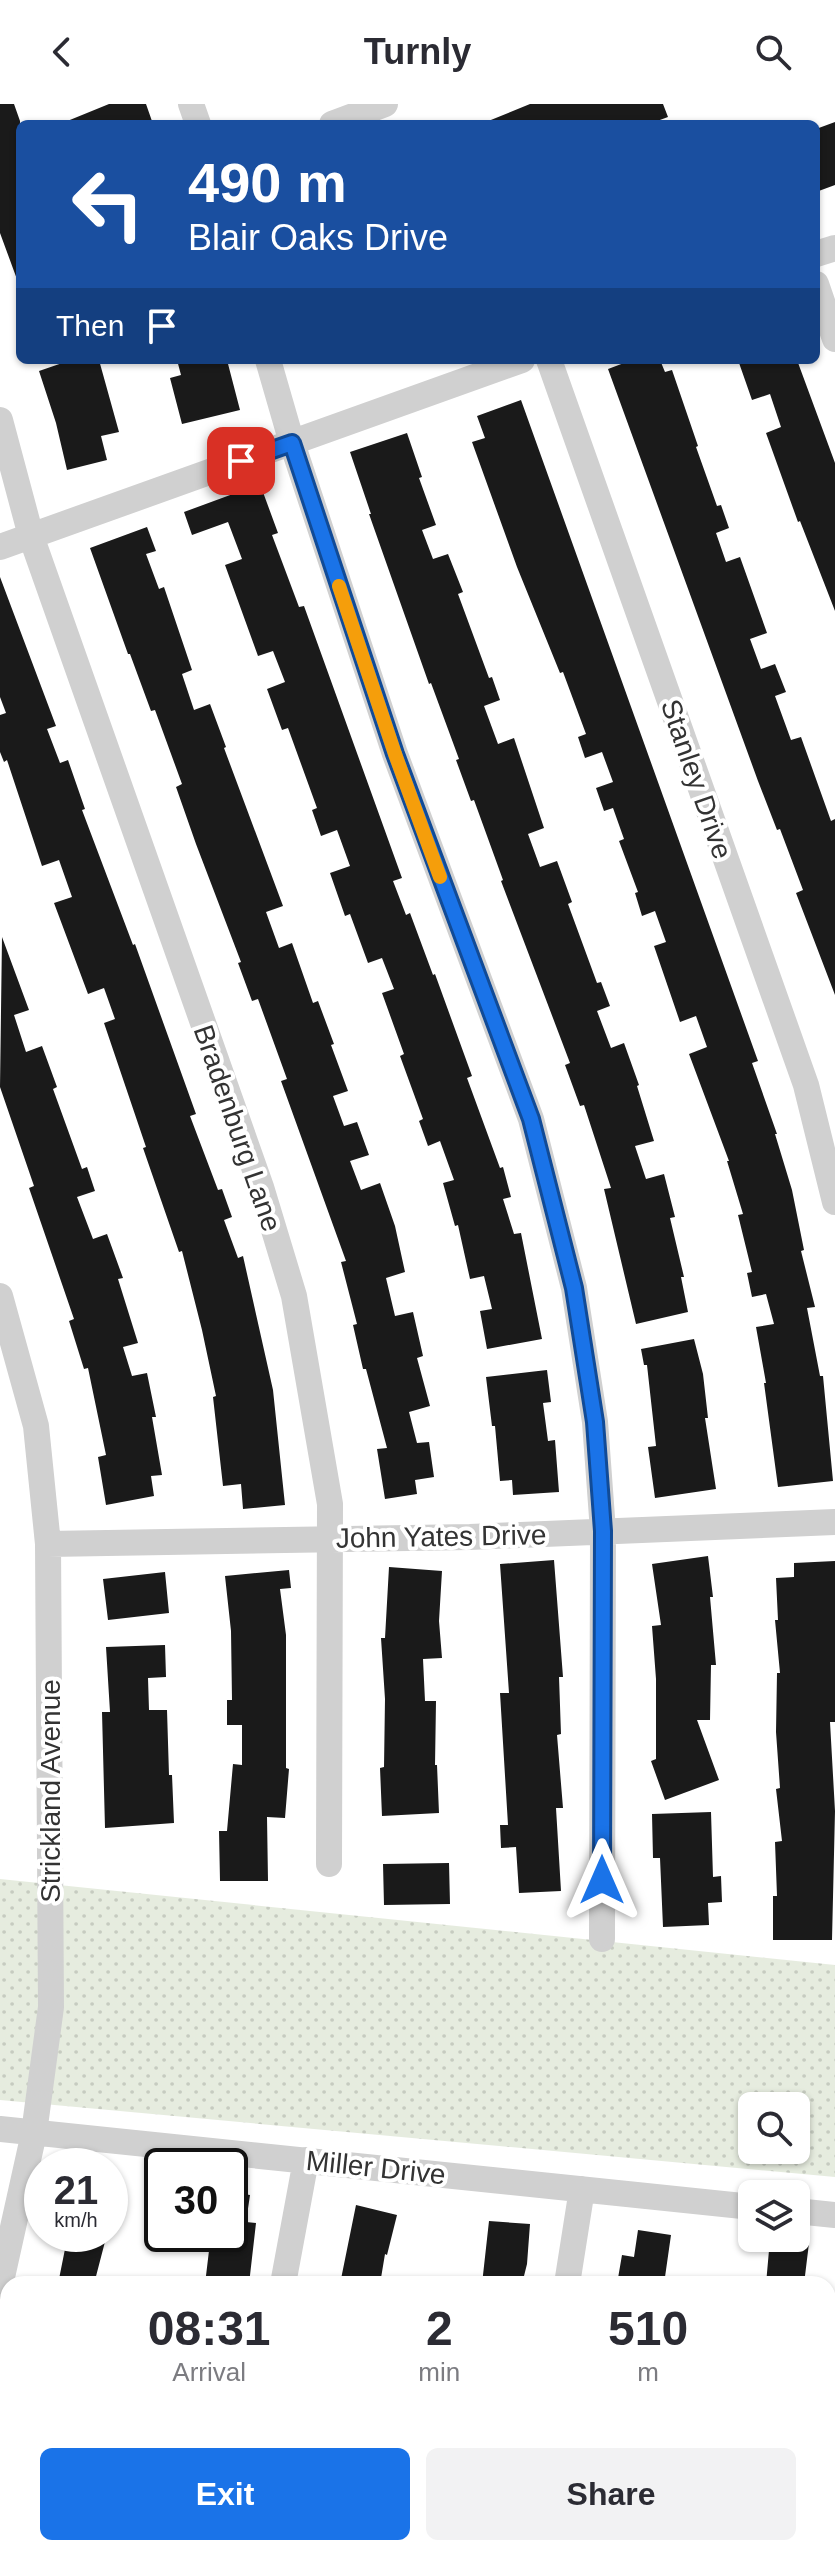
<!DOCTYPE html>
<style>
:root{--surface:#fff;--page:#f2f2f3;--text:#2b2b33;--muted:#7c7c81;--accent:#1a73e8}
body{margin:0;font-family:Helvetica,sans-serif;background:var(--page);color:var(--text);height:100vh;display:flex;flex-direction:column;font-size:30px;white-space:nowrap}
*{box-sizing:border-box;margin:0}
p{font-size:26px;color:var(--muted)}
.icon{flex:none;width:44px;height:44px;fill:none;stroke:currentColor;stroke-width:2;stroke-linecap:round;stroke-linejoin:round}
.map{position:relative;flex:1;overflow:hidden}
.details{position:absolute;left:0px;top:2172px;width:836px;height:280px;display:flex;flex-direction:column;background:var(--surface);border-radius:24px 24px 0 0;box-shadow:0 2px 6px #0004}
.details>*{flex:none}
.top-card{position:absolute;left:16px;top:16px;width:804px;height:244px;border-radius:12px;box-shadow:0 2px 6px #0004;background:#1a4fa0;color:#fff;overflow:hidden}
.buttons{position:absolute;left:738px;top:1988px;display:grid;gap:16px}
.buttons a{display:grid;place-items:center;width:72px;height:72px;border-radius:12px;background:var(--surface);box-shadow:0 2px 6px #0004;font-size:40px}
.speed{position:absolute;left:24px;top:2044px;display:flex;gap:16px;font-size:40px;font-weight:700;text-align:center}
.speed>*{display:grid;place-content:center;width:104px;height:104px;border-radius:50%;background:var(--surface);box-shadow:0 2px 6px #0004;line-height:1}
.speed small{font-size:20px;font-weight:400}
.speed .limit{border:4px solid #111;border-radius:12px;background:#fff;color:#111}
.pin{position:absolute;display:grid;place-items:center;width:68px;height:68px;color:#fff;margin:-34px;border-radius:16px;box-shadow:0 4px 12px #0006}
.me{position:absolute;width:88px;margin:-44px;rotate:0deg;stroke-linejoin:round;filter:drop-shadow(0 0 6px #0008)}
.turn{display:flex;align-items:center;gap:28px;height:168px;padding:0 40px;font-size:36px}
.turn .icon{width:104px;height:104px;stroke-width:2.5}
.turn b{display:block;font-size:56px;line-height:68px}
.then{display:flex;align-items:center;height:76px;padding:0 40px;background:#0003;gap:16px;font-size:30px}
.eta{display:flex;justify-content:space-evenly;align-items:center;height:136px;text-align:center}
.eta b{font-size:48px;font-weight:700;line-height:56px}
.action{display:flex;gap:16px;margin-top:auto;padding:16px 40px}
.action a{flex:1;height:92px;border-radius:12px;background:var(--accent);color:#fff;font-size:32px;font-weight:700;line-height:92px;text-align:center}
.action a+a{background:var(--page);color:var(--text)}
header{display:flex;justify-content:space-between;align-items:center;height:104px;padding:0 40px;background:var(--surface);font-size:36px;font-weight:700}
.map>svg:first-child{display:block}
.grass{fill:url(#grass-dots);fill-rule:evenodd}
.building{fill:#1a1a1a}
.lines{fill:none;stroke-linecap:round;stroke-linejoin:round}
.minor{stroke:#d0d0d0;stroke-width:26}
.route-casing{stroke:#114b97;stroke-width:20}
.route{stroke:#1a73e8;stroke-width:14}
.slow{stroke:#f59e0b;stroke-width:14}
.labels{text-anchor:middle;stroke-width:8;stroke-linejoin:round;paint-order:stroke}
.street-label{font-size:28px;fill:#333;stroke:#fff}
</style>
<header><svg class="icon" aria-label="back" viewBox="0 0 24 24"><path d="M15 5l-7 7 7 7"/></svg>Turnly<svg class="icon" aria-label="search" viewBox="0 0 24 24"><circle cx="10" cy="10" r="6"/><path d="M15 15l6 6"/></svg></header>
<div class="map">
<svg width="835" height="2452" viewBox="0 0 835 2452">
<defs>
<pattern id="grass-dots" width="8" height="8" patternUnits="userSpaceOnUse" patternTransform="scale(2)"><rect width="8" height="8" fill="#e6ecdf"/><path d="M2 2h.1M6 6h.1" fill="none" stroke="#c6cbc0" stroke-width="1.8" stroke-linecap="round"/></pattern>
</defs>
<rect width="100%" height="100%" fill="#fff"/>
<path class="grass" d="M0 1775 835 1861V2073L0 1996ZM752 2002H796V2046H752Z"/>
<path class="building" d="M0 0H14L20 17 18 178 0 129Z
M109 0H146L153 20H60Z
M530 0H663L668 13 649 20H481Z
M835 18V81L816 88V25Z
M71 256H99L119 328 101 332 107 356 67 366 56 319 39 267Z
M177 256H227L240 306 182 320 170 274 181 271Z
M632 256H660L665 268 672 266 698 342 696 343 717 402 721 401 729 424 716 429 726 458 740 453 767 529 750 535 761 565 775 560 786 588 775 592 791 636 801 633 831 717 835 715V891L796 789 803 786 780 725 777 726 758 677 608 265Z
M738 256H797L835 359V507L800 417 798 418 766 329 781 323 770 290 752 296Z
M521 296 758 957 752 959 777 1030H775L792 1086 804 1146 801 1147 815 1203 807 1204 820 1272H823L833 1377 778 1383 764 1279H766L756 1223 774 1220 766 1190 752 1193 747 1169 752 1168 738 1111 743 1110 727 1057H729L689 950 707 943 696 912 680 918 654 842 666 838 655 807 642 812 635 789 638 788 619 737 624 735 613 704 604 707 596 684 613 678 602 648 585 654 578 633 586 630 563 568 560 569 517 463 472 338 485 334 477 312Z
M407 329 422 373 419 374 436 421 422 426 433 455 448 450 463 488 458 490 489 574 492 573 500 596 484 602 498 640 514 634 544 724 528 730 540 763 557 757 572 798 568 800 597 879 601 878 610 902 597 907 611 944 624 939 639 981 637 982 654 1037 635 1042 646 1075 664 1070 675 1113 670 1114 684 1173H681L688 1208 636 1220 604 1085 611 1084 584 1001 580 1002 565 961 570 959 501 777 503 776 474 696 471 697 456 656 459 655 431 579 429 580 369 410H371L350 348Z
M260 380 278 429 272 431 299 503 304 502 402 774 393 777 406 811 410 809 433 871 435 870 472 972 467 974 500 1064 503 1063 511 1093 503 1095 514 1130 521 1129 542 1235 487 1245 480 1207 492 1205 484 1172 470 1175 458 1121 455 1122 443 1079 454 1076 440 1037 428 1042 419 1017 423 1015 400 952 404 950 382 889 394 885 382 854 368 859 350 810 345 812 330 769 350 762 337 726 321 732 312 706 317 704 288 624 282 626 267 585 285 578 273 547 258 552 225 461 242 455 228 418 192 431 184 408Z
M147 423 156 447 146 450 159 485 164 483 192 566 182 570 194 606 210 600 226 643 224 644 283 802 266 808 279 844 292 839 313 899 318 897 334 940 331 941 348 987 333 992 344 1022 357 1018 369 1051 350 1057 361 1086 380 1079 395 1122 405 1168 386 1174 395 1212 413 1208 423 1252 417 1254 430 1302 409 1308 417 1339 429 1338 434 1373 415 1376 417 1390 385 1395 377 1345 387 1344 366 1265H363L353 1221 357 1220 341 1158 346 1157 281 977 287 975 258 895 252 897 238 859 241 858 196 740 176 683 182 680 155 606 151 607 130 550H128L90 444Z
M0 473 56 622 47 625 60 659 68 656 85 705 82 706 133 841 135 840 196 1010 190 1012 218 1086 222 1085 232 1113 224 1116 238 1154 243 1152 273 1286 285 1401 243 1405 241 1380 223 1382 213 1293 216 1292 202 1226 182 1147 179 1148 143 1044 146 1043 104 919 115 915 104 884 88 890 54 799 72 793 59 756 42 762 7 656 4 658 0 648V611L6 609 0 593Z
M2 833 29 906 14 911 26 948 42 942 57 983 53 985 82 1065 87 1063 95 1087 77 1093 93 1135 107 1130 123 1174 118 1175 138 1239 123 1243 132 1272 147 1269 156 1313H152L162 1371 151 1372 154 1392 106 1401 98 1353 106 1351 88 1264 84 1265 69 1217 74 1215 29 1084 34 1082 0 983Z
M694 1235 703 1270 708 1314H705L716 1385 655 1394 648 1343 656 1342 647 1261H644L641 1245Z
M547 1266 551 1298 543 1299 548 1337 555 1336 559 1388 513 1391 512 1376 500 1377 495 1322H492L486 1273Z
M708 1452 713 1493H710L716 1561H711L710 1616H697L719 1676 665 1696 651 1657 656 1655V1575L652 1522 661 1521 652 1460Z
M554 1456 563 1573H559L561 1630 557 1631 563 1704H556L561 1787 519 1789 516 1743 501 1744 500 1721H508L500 1589H509L500 1460Z
M835 1457V1618H830L835 1707 832 1836H773V1792H777L775 1738 782 1737 776 1685 780 1684 776 1628 777 1569H780L775 1516H778L776 1474 794 1473V1459Z
M389 1463 442 1467 439 1517 442 1554 423 1555 425 1597H436L435 1661H437L439 1709 382 1712 380 1664 384 1663 385 1595 381 1534H385Z
M289 1466 291 1484 280 1485 286 1531V1664L289 1665 285 1714 267 1713 268 1777H220L219 1727H227L233 1660 242 1661V1621H227V1596H232L231 1527 225 1472Z
M165 1468 169 1509 108 1516 103 1475Z
M165 1541 166 1573 148 1574 149 1606H167L169 1671H172L174 1719 105 1724 102 1608H110L106 1543Z
M711 1708 713 1773 721 1772 722 1798 708 1799 709 1821 663 1823 660 1754H653L652 1710Z
M449 1759 450 1800 384 1801 383 1760Z
M230 2088 250 2091 246 2118 256 2119 249 2180H205L211 2130H230Z
M356 2101 397 2111 387 2151 385 2150 380 2180H340Z
M489 2117 530 2120 527 2160 522 2180H482Z
M638 2126 671 2131 664 2180H617L622 2151 634 2153Z
M68 2130H107L94 2180H58Z
M770 2135 809 2139 804 2180H766Z"/>
<g class="lines">
<path class="minor" d="M191 0 198 20
M332 20 385 0
M816 150 835 144
M816 180 835 235
M268 256 292 339 395 650 531 1015 574 1184 595 1318 603 1427 602 1835
M549 256 806 981 835 1098
M0 316 31 432 261 1083 294 1192 330 1400 329 1760
M0 443 522 256
M0 1192 36 1322 48 1440 51 1903 34 2029 0 2182
M48 1440 470 1433 835 1418
M0 2025 752 2103
M796 2107 835 2111
M283 2180 306 2056
M567 2180 582 2085
M828 2350 835 2287
M234 2452 235 2444
M819 2452 820 2444"/>
</g>
<g class="lines">
<defs>
<path id="route" d="M241 357 292 339 395 650 531 1015 574 1184 595 1318 603 1427 602 1776"/>
</defs>
<use href="#route" class="route-casing"/>
<use href="#route" class="route"/>
<path class="slow" d="M339 482 395 650 440 773"/>
</g>
<g class="labels">
<g class="street-label">
<text transform="translate(697 675) rotate(71)" y="10">Stanley Drive</text>
<text transform="translate(238 1024) rotate(71)" y="10">Bradenburg Lane</text>
<text transform="translate(441 1432) rotate(-1)" y="10">John Yates Drive</text>
<text transform="translate(50 1687) rotate(-90)" y="10">Strickland Avenue</text>
<text transform="translate(376 2063) rotate(6)" y="10">Miller Drive</text>
</g>
</g>
</svg>
<div class="buttons">
<a><svg class="icon" aria-label="search" viewBox="0 0 24 24"><circle cx="10" cy="10" r="6"/><path d="M15 15l6 6"/></svg></a>
<a><svg class="icon" aria-label="layers" viewBox="0 0 24 24"><path d="M12 4l9 5-9 5-9-5zM3 14l9 5 9-5"/></svg></a>
</div>
<div class="speed"><div>21<small>km/h</small></div><div class="limit">30</div></div>
<div class="pin" style="left:241px;top:357px;background:#d93025"><svg class="icon" aria-label="arrive" viewBox="0 0 24 24"><path d="M6 21V4h12l-3 4 3 4H6"/></svg></div>
<svg class="me" style="left:602px;top:1776px" viewBox="-20 -20 40 40"><path d="M0-17L14 15 0 8-14 15z" fill="#1a73e8" stroke="#fff" stroke-width="4"/></svg>
<div class="top-card">
<div class="turn"><svg class="icon" aria-label="left" viewBox="0 0 24 24"><path d="M17 20v-9H6M10 6l-5 5 5 5"/></svg><div><b>490 m</b>Blair Oaks Drive</div></div>
<div class="then">Then<svg class="icon" aria-label="arrive" viewBox="0 0 24 24"><path d="M6 21V4h12l-3 4 3 4H6"/></svg></div>
</div>
<section class="details">
<div class="eta">
<div><b>08:31</b><p>Arrival</p></div>
<div><b>2</b><p>min</p></div>
<div><b>510</b><p>m</p></div>
</div>
<div class="action"><a>Exit</a><a>Share</a></div>
</section>
</div>
